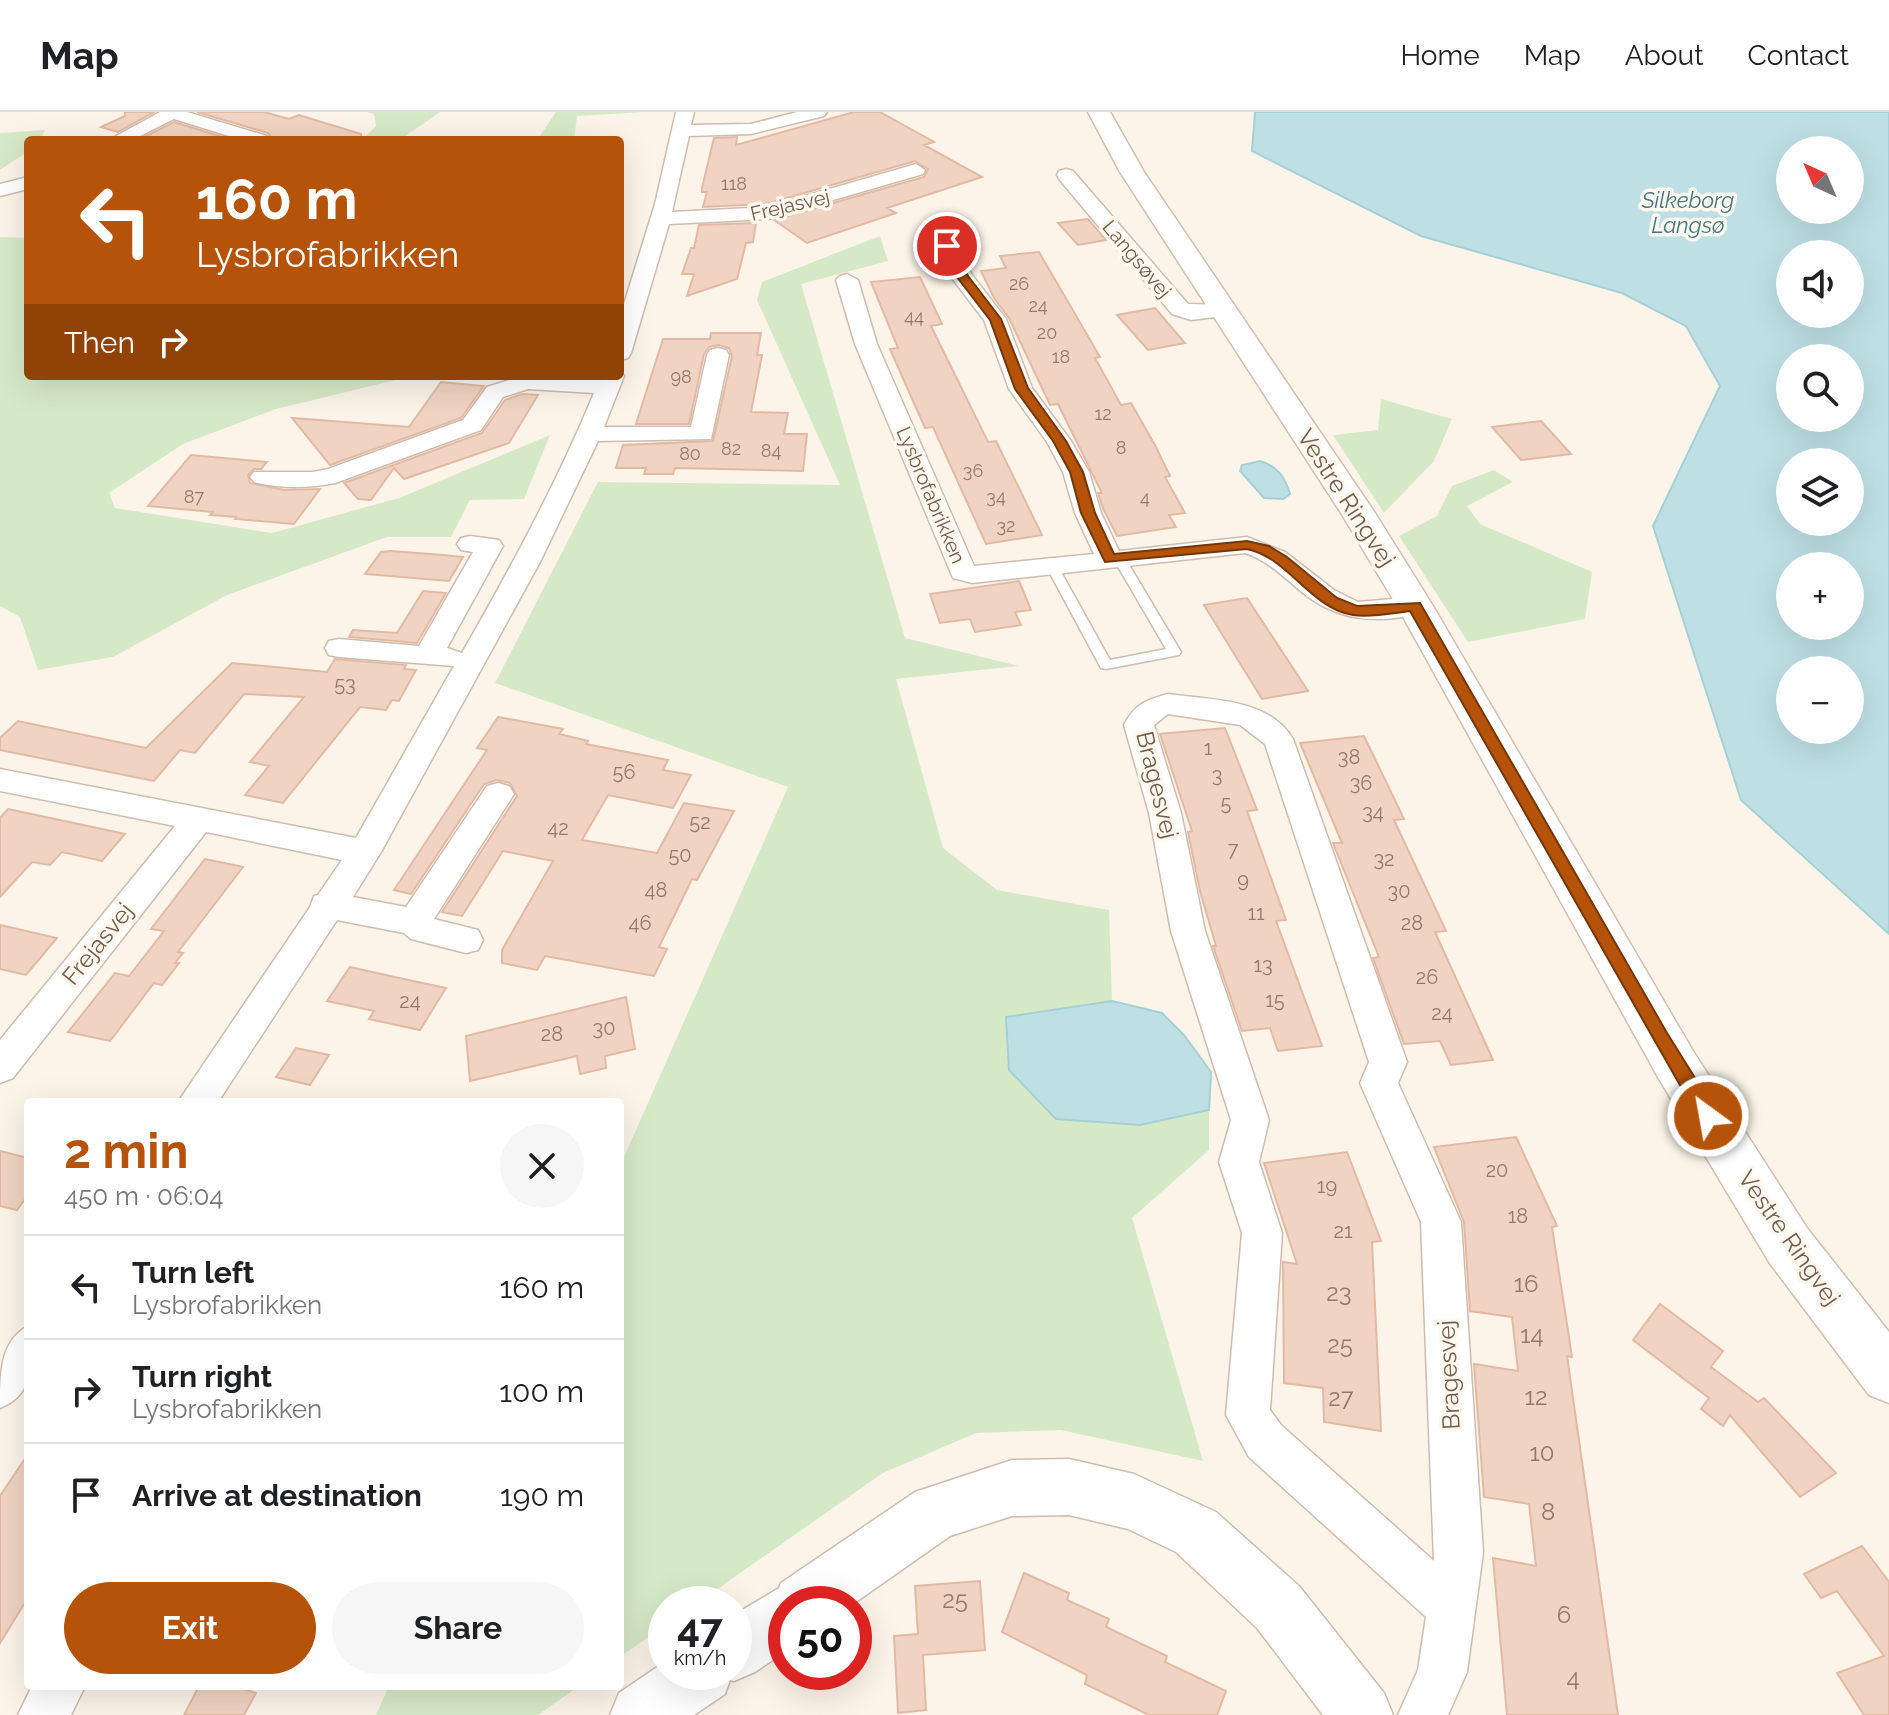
<!DOCTYPE html>
<meta charset="utf-8">
<style>
:root{--surface:#fff;--page:#f6f6f6;--text:#202124;--muted:#757577;--line:#e0e0e0;--accent:#b45309}
body{margin:0;font-family:Raleway,sans-serif;background:var(--page);color:var(--text);height:100vh;display:flex;flex-direction:column;font-size:30px;white-space:nowrap}
*{box-sizing:border-box;margin:0}
p{font-size:26px;color:var(--muted)}
.icon{flex:none;width:44px;height:44px;fill:none;stroke:currentColor;stroke-width:2;stroke-linecap:round;stroke-linejoin:round}
.map{position:relative;flex:1;overflow:hidden}
.details{position:absolute;left:24px;top:986px;width:600px;height:592px;display:flex;flex-direction:column;background:var(--surface);border-radius:8px;box-shadow:0 8px 32px #0002}
.details>*{flex:none}
.top-card{position:absolute;left:24px;top:24px;width:600px;height:244px;border-radius:8px;box-shadow:0 8px 32px #0002;background:#b45309;color:#fff;overflow:hidden}
.needle{width:52px;rotate:316deg}
.controls{position:absolute;left:1776px;top:24px;display:grid;gap:16px}
.controls a{display:grid;place-items:center;width:88px;height:88px;border-radius:50%;background:var(--surface);box-shadow:0 8px 32px #0002;font-size:40px}
.speed{position:absolute;left:648px;top:1474px;display:flex;gap:16px;font-size:40px;font-weight:700;text-align:center}
.speed>*{display:grid;place-content:center;width:104px;height:104px;border-radius:50%;background:var(--surface);box-shadow:0 8px 32px #0002;line-height:1}
.speed small{font-size:20px;font-weight:400}
.speed .limit{border:12px solid #d22;background:#fff;color:#111}
.pin{position:absolute;display:grid;place-items:center;width:68px;height:68px;color:#fff;margin:-34px;border:4px solid #fff;border-radius:50%;box-shadow:0 2px 8px #0007}
.me{position:absolute;width:88px;margin:-44px;rotate:328deg;stroke-linejoin:round;filter:drop-shadow(0 0 6px #0008)}
.turn{display:flex;align-items:center;gap:28px;height:168px;padding:0 40px;font-size:36px}
.turn .icon{width:104px;height:104px;stroke-width:2.5}
.turn b{display:block;font-size:56px;line-height:68px}
.then{display:flex;align-items:center;height:76px;padding:0 40px;background:#0003;gap:16px;font-size:30px}
.round{display:grid;place-items:center;flex:none;width:84px;height:84px;border-radius:42px;background:var(--page)}
.overview{display:flex;align-items:center;justify-content:space-between;height:136px;padding:0 40px}
h1{font-size:48px;font-weight:700;line-height:60px;color:var(--accent)}
.button{display:flex;gap:16px;margin-top:auto;padding:16px 40px}
.button a{flex:1;height:92px;border-radius:48px;background:var(--accent);color:#fff;font-size:32px;font-weight:700;line-height:92px;text-align:center}
.button a+a{background:var(--page);color:var(--text)}
ul{padding:0;list-style:none}
li{display:flex;align-items:center;gap:24px;height:104px;padding:0 40px;border-top:2px solid var(--line)}
li div{flex:1}
li b{display:block;font-size:30px}
li em{font-style:normal}
header{display:flex;align-items:center;gap:48px;box-sizing:border-box;height:112px;padding:0 40px;background:var(--surface);border-bottom:2px solid var(--line)}
header strong{font-size:38px}
nav{display:flex;gap:44px;margin-inline-start:auto;font-size:28px}
.map>svg:first-child{display:block}
.green{fill:#d6e9c7}
.water{fill:#bee0e5;stroke:#a4d0d6;stroke-width:2;fill-rule:evenodd}
.building{fill:#f0d3c2;stroke:#e2baa3;stroke-width:2}
.lines{fill:none;stroke-linecap:round;stroke-linejoin:round}
.service-casing{stroke:#cebcaf;stroke-width:3}
.minor-casing{stroke:#cebcaf;stroke-width:3}
.tertiary-casing{stroke:#cebcaf;stroke-width:3}
.secondary-casing{stroke:#d3beaf;stroke-width:3}
.service{fill:#fff;fill-rule:evenodd}
.minor{fill:#fff;fill-rule:evenodd}
.tertiary{fill:#fff;fill-rule:evenodd}
.secondary{fill:#fff;fill-rule:evenodd}
.route{fill:#b45309;stroke:#753606;stroke-width:2}
.labels{text-anchor:middle;stroke-width:7;stroke-linejoin:round;paint-order:stroke}
.far-number-label{font-size:18px;fill:#94796a}
.far-street-label{font-size:20px;fill:#765b4d;stroke:#fef8ef}
.number-label{font-size:20px;fill:#94796a}
.far-water-label{font-size:22px;font-style:italic;fill:#447781;stroke:#fef8ef}
.street-label{font-size:24px;fill:#765b4d;stroke:#fef8ef}
.near-number-label{font-size:24px;fill:#94796a}
</style>
<header>
<strong>Map</strong>
<nav><a>Home</a><a>Map</a><a>About</a><a>Contact</a></nav>
</header>
<div class="map">
<svg width="1889" height="1603" viewBox="0 0 1889 1603">
<rect width="100%" height="100%" fill="#fcf4e9"/>
<path class="green" d="M367 0H440L400 28H362L376 14 374 2Z
M556 0H644L577 4 574 28H541L539 25Z
M45 18 40 28H28V39L0 58V21Z
M880 124 888 149 801 172 905 526 1019 554 896 567 943 736 997 778 1109 798 1112 889 1006 905 1140 1013 1209 998V1038L1132 1106 1203 1349 1061 1318 976 1321 883 1361 696 1492H666V1513L620 1545V1054L788 675 495 571 598 370 840 373 757 188 762 170Z
M0 125 28 126V264H412L276 297 183 332 109 381 115 396 272 421 399 386 550 323 524 387 470 388 451 425H387L227 483 113 545 38 558 20 505 0 494Z
M1381 287 1452 307 1434 349 1384 401 1333 323 1378 318Z
M1494 358 1513 370 1467 394 1480 412 1592 460 1585 507 1468 530 1399 424 1437 404 1452 374Z
M389 1574H579L538 1603H376Z"/>
<path class="water" d="M1255 0H1889V822L1741 688 1653 414 1720 274 1686 214 1622 181 1421 124 1252 39ZM1790 38H1850V98H1790ZM1790 142H1850V202H1790ZM1790 246H1850V306H1790ZM1790 350H1850V410H1790ZM1790 454H1850V514H1790ZM1790 558H1850V618H1790Z
M1260 349C1277 354 1285 365 1290 382L1283 387 1264 386 1240 359 1242 353Z
M1112 889 1162 901 1184 923 1211 960 1209 998 1140 1013 1056 1007 1009 958 1006 905Z"/>
<path class="building" d="M125 0H154L118 20 101 15 125 4Z
M197 0H264L289 7 299 3 361 22V28H273L268 21Z
M854 0H880L934 30 924 33 982 65 887 96 896 101 807 131 774 108 924 65 928 57 915 49 766 92 703 95 707 80H702V76L714 26 737 25 736 33Z
M174 10 232 28 142 26Z
M1088 107 1106 128 1078 133 1058 111Z
M756 111 753 130 746 131 737 167 687 184 694 162H682L691 136H694L699 113Z
M1039 140 1100 245 1095 246 1121 293 1131 291 1155 333 1170 364 1165 365 1185 401 1169 403 1176 415 1117 424 1103 396 1098 381H1102L1058 292 1050 293 1009 206 994 186 981 159 1006 156 1000 144Z
M920 165 942 212 931 214 988 330 996 329 1042 423 986 432 933 315 925 316 890 237 898 236 871 170Z
M1155 196 1185 231 1148 238 1117 203Z
M711 221H761L757 243H762L751 300 788 301 784 322H807L803 359 675 356 673 362H644L646 356H616L623 333 713 329 732 244 729 236 719 233 709 235 704 242 689 312H636L663 227H710Z
M441 270 484 274 461 306 330 353 292 306 409 315Z
M522 282 538 283 509 331 404 367 394 356 371 388 358 387 344 371 482 321 505 288Z
M1541 309 1571 342 1521 348 1492 315Z
M191 343 267 350 261 357H254L248 363 250 371 284 378 320 377 294 412 235 407 236 405 210 403 213 400 148 394Z
M391 439 443 443 463 445 449 469 365 462 381 440Z
M1019 469 1031 498 1015 500 1021 513 975 520 970 507 940 511 930 482Z
M423 479 446 481 417 531 349 525 353 518 397 521Z
M1247 486 1308 579 1262 587 1204 493Z
M335 547 406 553 404 557 416 558 399 589 392 588 386 598 360 595 283 691 245 683 269 654 250 650 304 585 244 582 195 641 180 638 154 669 0 638V626L18 609 146 636 232 551 327 560Z
M498 605 563 617 559 622 588 629 586 632 668 648 663 658 691 663 673 696 608 683 582 728 657 741 684 691 734 699 697 768 692 767 659 835 667 837 654 864 545 844 537 858 502 851V838L553 749 503 739 462 804 442 800 517 684 510 671 497 668 484 672 411 782 394 778 487 638 477 636Z
M1225 616 1257 698 1247 699 1286 808 1276 809 1322 934 1278 939 1270 916 1242 919 1213 834H1216L1200 779 1188 720 1192 719 1160 622Z
M1364 624 1404 707 1394 708 1446 819 1435 820 1493 948 1451 953 1440 929 1404 932 1373 846 1379 845 1333 731H1342L1300 631Z
M8 697 125 722 102 749 62 740 50 753 32 750 0 785V706Z
M205 747 243 755 178 840 183 841 175 851H179L162 873 154 871 110 929 68 920 115 861 129 864 164 819 151 817Z
M0 813 57 826 26 863 0 857Z
M350 855 399 866 446 876 420 918 369 907 374 899 327 889Z
M626 885 635 937 605 944 606 956 580 962 577 944 470 969 466 924Z
M296 936 329 943 310 973 276 965Z
M1516 1025 1557 1114 1552 1115 1572 1245 1567 1244 1618 1603H1507L1493 1446 1536 1454 1529 1392 1484 1385 1474 1252 1518 1259 1512 1205 1470 1199 1464 1110 1434 1035Z
M0 1039 28 1046V1083L17 1098 0 1094Z
M1347 1040 1381 1129 1372 1130 1381 1319 1324 1310 1323 1276 1284 1271 1283 1150 1297 1152 1264 1051Z
M1660 1192 1723 1239 1711 1255 1758 1290 1764 1286 1836 1361 1800 1385 1730 1303 1723 1314 1701 1297 1709 1286 1633 1228Z
M28 1342V1486L0 1531V1384Z
M1862 1434 1889 1470V1603H1864L1837 1561 1884 1544 1837 1479 1821 1486 1804 1462Z
M1024 1461 1069 1481 1067 1488 1109 1507 1106 1515 1167 1544 1165 1550 1226 1579 1217 1603H1149L1085 1572 1087 1563 1002 1520Z
M980 1469 985 1538 923 1543 926 1598 898 1601 894 1524 918 1522 915 1474Z
M199 1574H233L256 1581 244 1603H184Z"/>
<g class="lines">
<defs>
<path id="service" d="M1119 442 1125 446 1181 540 1179 543 1106 557 1101 556 1046 454 1052 450 1056 451 1110 548 1166 537 1113 446Z"/>
<path id="minor" d="M160 0H187L267 24 270 28H242L174 7 132 28H109Z
M676 0H694L691 13 751 12 797 0H827L824 4 751 22 689 24 672 100 767 95 916 52 925 58 923 62 768 107 669 112 631 241 628 246 620 248V205L655 92Z
M1066 57 1073 59 1188 192 1230 193 1233 198 1230 203 1191 208 1172 202 1059 67 1057 63 1059 59Z
M28 65V77L0 84V72Z
M947 128 954 130 972 163 1006 207 1032 276 1071 329 1089 360 1101 401 1119 439 1247 425 1285 440 1334 478 1358 490 1415 485 1425 488 1429 494 1425 500C1376 513 1336 510 1297 476 1281 462 1266 448 1245 441L972 471 953 466 855 232 836 168 840 164 847 162 858 168 877 232 974 454 1094 442 1075 401 1063 360 1047 330 1009 277 984 208 951 165 937 134Z
M718 236 726 238 729 243 711 327 598 329 540 450 381 740 353 785 406 795 487 674 498 671 509 674 514 682 434 807 478 818 483 828 478 838 466 841 411 827 404 821 337 808 218 990H178L310 795 314 784 318 783 342 748 206 720 13 966 0 971V928L175 714 0 679V657L356 726 454 554 339 545 329 543 325 536 329 529 339 527 419 534 473 440 461 438 457 432 461 426 470 424 499 428 503 434 447 536 462 541C510 457 557 371 594 281L528 277 503 285 481 318 335 371C309 376 280 377 254 370L250 365 254 360H313L328 357 463 308 487 275 522 264 599 267 600 264H620V259L624 264 604 315H691L707 243 710 238Z
M1168 582C1210 588 1269 586 1293 627L1407 950 1398 971 1461 1110 1483 1441 1467 1560 1448 1603H1398L1418 1558 1426 1505 1249 1345 1226 1303 1242 1121 1219 1050 1231 1008 1171 819 1149 701 1124 613C1135 592 1146 588 1168 582ZM1168 602 1240 613 1265 632 1369 950 1360 971 1421 1110 1434 1449 1281 1313 1270 1298 1282 1121 1259 1050 1269 1008 1205 819 1181 701 1154 613Z
M28 1214C28 1249 38 1281 0 1296 0 1262 0 1229 28 1214Z
M32 1574H85L71 1603H18Z"/>
<path id="tertiary" d="M1069 1347 1134 1362 1216 1400 1299 1474 1384 1581 1393 1603H1323L1257 1516 1176 1440 1128 1417 1069 1403 1012 1404 950 1424 853 1492H786V1539L755 1560 734 1569 730 1568 725 1582 694 1603H610L619 1581 666 1549V1560H734V1503L779 1476 781 1471 915 1380 1012 1348Z"/>
<path id="secondary" d="M1088 0H1110L1144 60 1375 401 1433 494 1693 939 1807 1116 1889 1220V1291L1869 1283 1769 1150 1659 967 1397 494 1341 401 1120 60Z"/>
</defs>
<use href="#service" class="service-casing"/>
<use href="#minor" class="minor-casing"/>
<use href="#tertiary" class="tertiary-casing"/>
<use href="#secondary" class="secondary-casing"/>
<use href="#service" class="service"/>
<use href="#minor" class="minor"/>
<use href="#tertiary" class="tertiary"/>
<use href="#secondary" class="secondary"/>
</g>
<path class="route" d="M944 132H951L968 164 1001 207 1028 276 1066 329 1083 360 1095 401 1114 442 1247 429 1269 434 1287 445 1337 486 1357 494 1420 491 1667 921 1715 998 1718 1004 1715 1010 1708 1013 1701 1010 1410 499C1393 501 1370 506 1353 503 1310 496 1289 446 1247 437L1105 450 1081 401 1070 360 1053 329 1015 277 990 208 957 165Z"/>
<g class="labels">
<g class="far-number-label">
<text x="734" y="78">118</text>
<text x="1019" y="178">26</text>
<text x="1038" y="200">24</text>
<text x="914" y="211">44</text>
<text x="1047" y="227">20</text>
<text x="1061" y="251">18</text>
<text x="681" y="271">98</text>
<text x="1103" y="308">12</text>
<text x="1121" y="342">8</text>
<text x="731" y="343">82</text>
<text x="771" y="345">84</text>
<text x="690" y="348">80</text>
<text x="973" y="365">36</text>
<text x="194" y="391">87</text>
<text x="996" y="391">34</text>
<text x="1145" y="392">4</text>
<text x="1006" y="420">32</text>
</g>
<g class="far-street-label">
<text transform="translate(790 93) rotate(-13)" y="7">Frejasvej</text>
<text transform="translate(1137 147) rotate(50)" y="7">Langsøvej</text>
<text transform="translate(931 383) rotate(67)" y="7">Lysbrofabrikken</text>
</g>
<g class="number-label">
<text x="345" y="579">53</text>
<text x="1208" y="643">1</text>
<text x="1349" y="652">38</text>
<text x="624" y="667">56</text>
<text x="1217" y="670">3</text>
<text x="1361" y="678">36</text>
<text x="1226" y="698">5</text>
<text x="1373" y="707">34</text>
<text x="700" y="717">52</text>
<text x="558" y="723">42</text>
<text x="1233" y="744">7</text>
<text x="680" y="750">50</text>
<text x="1384" y="754">32</text>
<text x="1243" y="775">9</text>
<text x="656" y="785">48</text>
<text x="1399" y="786">30</text>
<text x="1256" y="808">11</text>
<text x="640" y="818">46</text>
<text x="1412" y="818">28</text>
<text x="1263" y="860">13</text>
<text x="1427" y="872">26</text>
<text x="1275" y="895">15</text>
<text x="410" y="896">24</text>
<text x="1442" y="908">24</text>
<text x="604" y="923">30</text>
<text x="552" y="929">28</text>
<text x="1497" y="1065">20</text>
<text x="1327" y="1081">19</text>
<text x="1518" y="1111">18</text>
<text x="1343" y="1126">21</text>
</g>
<g class="far-water-label">
<text x="1688" y="96">Silkeborg<tspan x="1688" dy="25">Langsø</tspan></text>
</g>
<g class="street-label">
<text transform="translate(1346 386) rotate(57)" y="8">Vestre Ringvej</text>
<text transform="translate(1157 673) rotate(76)" y="8">Bragesvej</text>
<text transform="translate(98 832) rotate(-51)" y="8">Frejasvej</text>
<text transform="translate(1789 1126) rotate(55)" y="8">Vestre Ringvej</text>
<text transform="translate(1449 1263) rotate(-93)" y="8">Bragesvej</text>
</g>
<g class="near-number-label">
<text x="1526" y="1180">16</text>
<text x="1339" y="1189">23</text>
<text x="1532" y="1231">14</text>
<text x="1340" y="1241">25</text>
<text x="1536" y="1293">12</text>
<text x="1341" y="1294">27</text>
<text x="1542" y="1349">10</text>
<text x="1548" y="1408">8</text>
<text x="955" y="1496">25</text>
<text x="1564" y="1511">6</text>
<text x="1573" y="1574">4</text>
</g>
</g>
</svg>
<div class="controls">
<a><svg class="needle" viewBox="-14 -14 28 28"><path d="M0-13l5 13h-10z" fill="#e53935"/><path d="M0 13l5-13h-10z" fill="#757577"/></svg></a>
<a><svg class="icon" aria-label="sound" viewBox="0 0 24 24"><path d="M4 9h4l5-4v14l-5-4H4zM17 9q2 3 0 6"/></svg></a>
<a><svg class="icon" aria-label="search" viewBox="0 0 24 24"><circle cx="10" cy="10" r="6"/><path d="M15 15l6 6"/></svg></a>
<a><svg class="icon" aria-label="layers" viewBox="0 0 24 24"><path d="M12 4l9 5-9 5-9-5zM3 14l9 5 9-5"/></svg></a>
<a>+</a>
<a>−</a>
</div>
<div class="speed"><div>47<small>km/h</small></div><div class="limit">50</div></div>
<div class="pin" style="left:947px;top:134px;background:#d93025"><svg class="icon" aria-label="arrive" viewBox="0 0 24 24"><path d="M6 21V4h12l-3 4 3 4H6"/></svg></div>
<svg class="me" style="left:1708px;top:1004px" viewBox="-20 -20 40 40"><circle r="17" fill="#b45309" stroke="#fff" stroke-width="3"/><path d="M0-11L8 9 0 5-8 9z" fill="#fff"/></svg>
<div class="top-card">
<div class="turn"><svg class="icon" aria-label="left" viewBox="0 0 24 24"><path d="M17 20v-9H6M10 6l-5 5 5 5"/></svg><div><b>160 m</b>Lysbrofabrikken</div></div>
<div class="then">Then<svg class="icon" aria-label="right" viewBox="0 0 24 24"><path d="M7 20v-9h11M14 6l5 5-5 5"/></svg></div>
</div>
<section class="details">
<div class="overview"><div><h1>2 min</h1><p>450 m · 06:04</p></div><a class="round"><svg class="icon" aria-label="close" viewBox="0 0 24 24"><path d="M6 6l12 12M18 6L6 18"/></svg></a></div>
<ul>
<li><svg class="icon" aria-label="left" viewBox="0 0 24 24"><path d="M17 20v-9H6M10 6l-5 5 5 5"/></svg><div><b>Turn left</b><p>Lysbrofabrikken</p></div><em>160 m</em></li>
<li><svg class="icon" aria-label="right" viewBox="0 0 24 24"><path d="M7 20v-9h11M14 6l5 5-5 5"/></svg><div><b>Turn right</b><p>Lysbrofabrikken</p></div><em>100 m</em></li>
<li><svg class="icon" aria-label="arrive" viewBox="0 0 24 24"><path d="M6 21V4h12l-3 4 3 4H6"/></svg><div><b>Arrive at destination</b></div><em>190 m</em></li>
</ul>
<div class="button"><a>Exit</a><a>Share</a></div>
</section>
</div>
